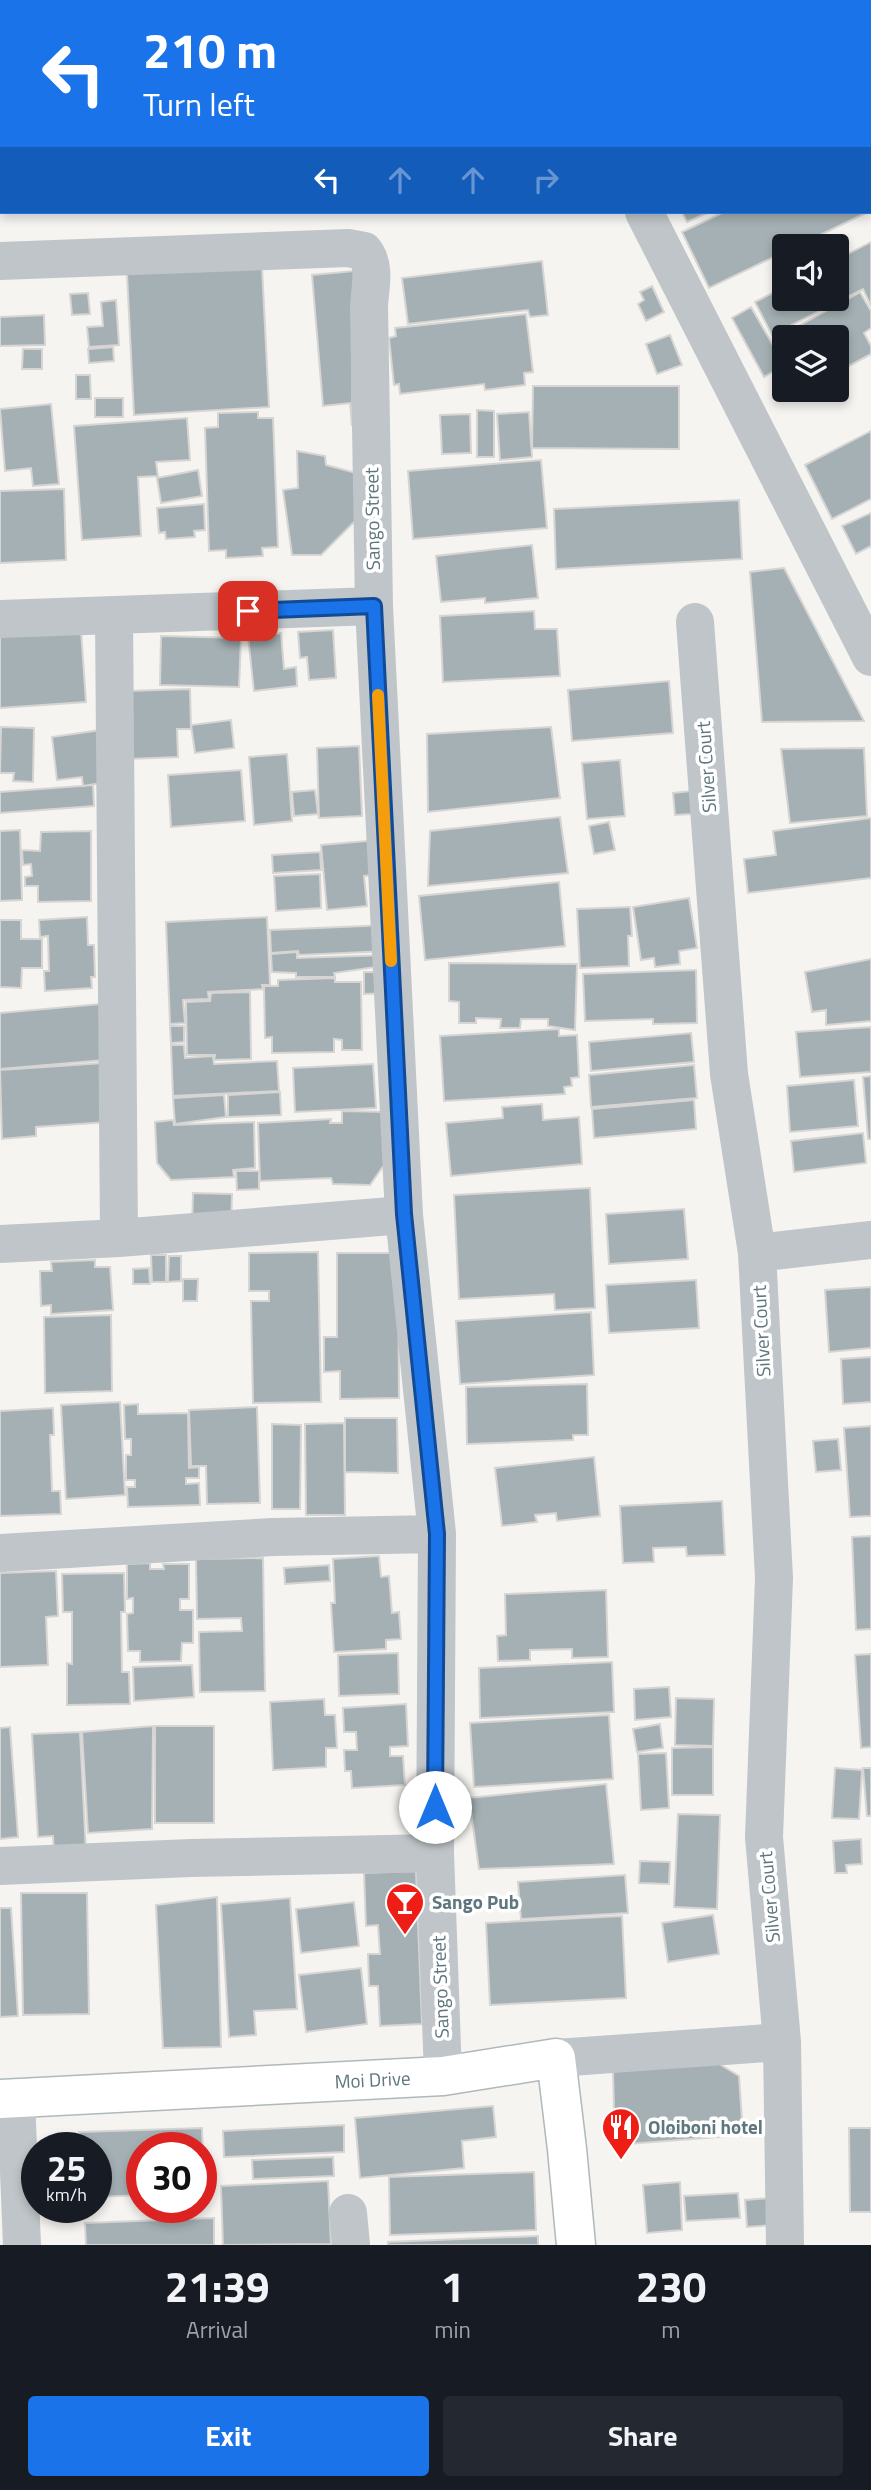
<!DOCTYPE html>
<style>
:root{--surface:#171b24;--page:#242831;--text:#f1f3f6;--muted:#9ea1a6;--accent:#1a73e8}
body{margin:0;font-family:"Titillium Web",sans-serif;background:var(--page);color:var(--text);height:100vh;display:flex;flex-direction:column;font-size:26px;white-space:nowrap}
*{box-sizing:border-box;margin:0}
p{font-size:23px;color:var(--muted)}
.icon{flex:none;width:38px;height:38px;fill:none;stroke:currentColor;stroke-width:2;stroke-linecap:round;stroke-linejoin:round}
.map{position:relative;height:2245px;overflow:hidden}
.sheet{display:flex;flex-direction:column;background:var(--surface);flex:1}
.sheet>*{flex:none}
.banner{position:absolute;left:0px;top:0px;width:872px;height:214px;box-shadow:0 4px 10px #0003;background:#1a73e8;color:#fff;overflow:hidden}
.tools{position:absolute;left:772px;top:234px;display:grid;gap:14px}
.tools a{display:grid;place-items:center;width:77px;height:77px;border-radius:7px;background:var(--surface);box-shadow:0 4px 10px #0003;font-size:35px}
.speed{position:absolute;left:21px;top:2132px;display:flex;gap:14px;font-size:35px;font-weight:700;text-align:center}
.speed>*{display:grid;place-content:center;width:91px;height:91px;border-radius:50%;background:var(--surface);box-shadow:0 4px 10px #0003;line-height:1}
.speed small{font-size:18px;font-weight:400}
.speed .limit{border:10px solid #d22;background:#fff;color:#111}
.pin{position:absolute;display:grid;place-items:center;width:60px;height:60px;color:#fff;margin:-30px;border-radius:14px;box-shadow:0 4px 10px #0006}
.me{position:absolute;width:77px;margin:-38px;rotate:0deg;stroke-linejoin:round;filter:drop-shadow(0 0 5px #0008)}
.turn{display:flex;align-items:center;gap:24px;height:147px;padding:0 28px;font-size:32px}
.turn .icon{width:91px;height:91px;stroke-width:2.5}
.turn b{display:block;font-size:49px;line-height:60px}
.lanes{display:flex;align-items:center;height:66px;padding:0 28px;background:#0003;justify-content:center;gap:35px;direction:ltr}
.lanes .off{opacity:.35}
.eta{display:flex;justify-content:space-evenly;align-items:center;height:119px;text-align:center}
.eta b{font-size:42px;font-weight:700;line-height:49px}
.action{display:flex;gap:14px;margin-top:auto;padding:14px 28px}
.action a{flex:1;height:80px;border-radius:7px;background:var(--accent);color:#fff;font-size:28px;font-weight:700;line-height:80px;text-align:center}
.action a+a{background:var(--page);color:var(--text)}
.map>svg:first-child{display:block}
.building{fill:#a4b0b3;stroke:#d6d5d3;stroke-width:2}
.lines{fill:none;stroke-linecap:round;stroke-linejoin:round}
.secondary-casing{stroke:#afb8bb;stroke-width:41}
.street{stroke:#bfc5c8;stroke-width:38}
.secondary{stroke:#fff;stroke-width:38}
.route-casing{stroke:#114b97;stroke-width:18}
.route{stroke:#1a73e8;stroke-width:12}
.slow{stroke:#f59e0b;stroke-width:12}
.labels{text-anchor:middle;stroke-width:7;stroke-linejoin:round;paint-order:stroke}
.street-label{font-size:19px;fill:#5e767e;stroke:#fff}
.poi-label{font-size:19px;font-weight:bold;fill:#5e767e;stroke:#fff;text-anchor:start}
</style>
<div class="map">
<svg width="871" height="2245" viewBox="0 0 871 2245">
<rect width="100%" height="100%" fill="#f5f4f0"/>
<path class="building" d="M0 79H2L0 187Z
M682 212H709L687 222Z
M724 212H868L795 247H784V252L709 288 682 232Z
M871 242V306L863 289 772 335 755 302 784 287V299H836V260Z
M542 261 548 315 530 317 528 310 408 324 402 278Z
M262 267 269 407 134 415 127 274Z
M354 271 352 426 350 403 323 406 312 275Z
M652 286 664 312 646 321 638 304 644 300 640 292Z
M860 292 871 311V328L864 333 871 346V354L836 373V338H784V359L773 340Z
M88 293 90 314 72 315 70 294Z
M116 300 119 345 89 347 87 327 103 326 101 302Z
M751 307 784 365 764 377 732 318Z
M526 314 533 372 524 373 525 385 485 390 484 384 400 394 399 384 394 385 389 338 396 336 395 328Z
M44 315 45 345 0 346V317Z
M670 335 682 365 657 374 646 344Z
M113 347 114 361 89 363 88 349Z
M23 349H42V369H22Z
M76 375H90L91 399H76Z
M533 386H679V449L532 448Z
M95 398H123V417H95Z
M51 404 59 484 33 486 31 468 5 471 0 409Z
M477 410 494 411V457H477Z
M258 412V418H273L278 547 262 548 263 556 226 558V550L209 551 205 428 218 427V413Z
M529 412 532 457 500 460 497 414Z
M470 414 471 453 442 454 440 415Z
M187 418 190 460 156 462 158 476 138 477 141 536 82 540 74 426Z
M871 431V499L832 519 805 465Z
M297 451 325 456 326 465 356 473 355 521 321 555H292L283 490 298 488Z
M541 460 547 528 413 539 408 471Z
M198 470 202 496 161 503 157 478Z
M64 489 66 560 0 563V491Z
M739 500 742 559 556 569 554 509Z
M204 504 205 530 194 531 195 537 166 539 165 532 159 533 157 508Z
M871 513V546L856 554 842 526Z
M532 545 538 598 485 603V598L441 602 436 556Z
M784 568 864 721 762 722 750 572Z
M534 611 535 629H557L560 676 443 682 440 616Z
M81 630 86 702 0 708V636Z
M333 630 336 678 309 680 307 657 300 658 298 632Z
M281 633 284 669 296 667 297 686 254 691 248 637Z
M161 636 241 638 239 687 160 685Z
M669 681 673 733 572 741 568 690Z
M190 689 191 729H177L178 757 128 759 126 691Z
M231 720 234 748 195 753 191 725Z
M1 727 34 728 33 782 13 781 14 773H0Z
M551 727 560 798 428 812 427 734Z
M101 730 108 782 83 786 82 777 57 780 52 737Z
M359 746 362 816 319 818 317 748Z
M864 748 867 816 790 823 781 749Z
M287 754 292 821 254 825 249 757Z
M620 760 625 816 587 819 582 763Z
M241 770 245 821 171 827 168 775Z
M93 785 94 806 0 813V792Z
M315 790 318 814 294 816 292 792Z
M691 791 692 814 675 815 673 793Z
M560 817 568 873 428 886 430 831Z
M871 818V878L748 893 744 859 776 855 773 831Z
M609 822 615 850 594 854 589 826Z
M20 830 22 900 0 901V831Z
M91 831V901L38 902V886H25V877L32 876 31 864 23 865 22 850 40 851 41 832Z
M378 840 381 874 364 876 367 906 327 910 321 845Z
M320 852 321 870 273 873 272 855Z
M320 874 321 908 276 911 274 876Z
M559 882 565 946 425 960 419 896Z
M689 898 697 948 679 951 680 964 655 967 654 958 641 960 633 907Z
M630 907 632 936H628L629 966 580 968 577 909Z
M87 917 88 945H94L95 977H91L92 988 45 991 44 971H49L48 936 40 937 39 920Z
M267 917 270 985H262L263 989 208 992 209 999 183 1000 185 1023 170 1024 166 922Z
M0 920H21V939H42V968H22L21 988 0 987Z
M388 925V951L299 955 298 951 271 953 270 930Z
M297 952V958L388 955 389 965 334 973 335 977H296V973L272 972 271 954Z
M871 959V1021L826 1025V1010L812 1012 805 972Z
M449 963 577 964 575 1030 548 1026V1019H521L520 1028H500L501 1019 476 1018V1023H459V1002L449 1001Z
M696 970 697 1023 653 1024V1019L585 1021 583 974Z
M364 972H391V993L364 994Z
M335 978V982H361L362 1050H342V1040L334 1039V1052L272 1053V1037L265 1038 264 986H278V980Z
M250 992 251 1059 214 1060 215 1055H187L186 1002 210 1001 211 993Z
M100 1004 105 1060 0 1069V1013Z
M170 1026H184V1042L171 1043Z
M871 1027V1072L800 1077 796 1032Z
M559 1029V1036L577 1035 579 1077 571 1078 572 1086 564 1087 565 1094 444 1101 440 1036Z
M691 1033 694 1062 591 1071 589 1042Z
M171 1045H184L185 1058 213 1056 214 1064 277 1061 279 1091 173 1096Z
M103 1063 108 1122 36 1127V1136L2 1139 0 1070Z
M373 1064 376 1108 295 1112 293 1068Z
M694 1065 697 1098 591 1107 589 1075Z
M871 1076V1139H868L863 1077Z
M854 1080 858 1126 790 1132 787 1086Z
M280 1092 281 1115 228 1117V1095Z
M224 1095 226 1117 175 1124 173 1098Z
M694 1100 696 1129 594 1138 592 1109Z
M542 1104 543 1120 579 1117 582 1164 451 1176 446 1123 503 1118 502 1107Z
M342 1111 388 1112 386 1162 370 1185 333 1184 331 1178 260 1181 258 1123 331 1119 330 1123H342Z
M173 1120 174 1125 254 1122 255 1168 233 1170 234 1177 171 1180 157 1163 155 1122Z
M863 1133 866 1163 794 1172 791 1141Z
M236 1171H259V1189L237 1190Z
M590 1188 595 1308 555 1310 554 1294 459 1299 454 1195Z
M193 1193 232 1194 231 1229 192 1228Z
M684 1209 688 1259 609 1264 606 1214Z
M318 1252 321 1402 253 1403 251 1301H269V1291H249V1253Z
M337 1253H398L399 1398 340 1399V1371L324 1372V1337H337Z
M151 1255H166V1282H152Z
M169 1256H181V1281L168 1282Z
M95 1260V1267H110L113 1310 51 1314V1305L41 1306 40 1271H52L51 1262Z
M149 1268 150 1284H133V1269Z
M183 1279H198L197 1301H183Z
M696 1280 699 1328 609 1333 606 1285Z
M871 1287V1348L829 1352 825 1290Z
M591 1312 594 1375 460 1384 456 1321Z
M111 1315 112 1391 45 1393 44 1317Z
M871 1357V1402L843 1404 841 1359Z
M587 1384 588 1435H573V1440L467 1444 466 1387Z
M120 1402 125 1495 66 1499 61 1405Z
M138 1404V1414L188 1413 189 1468 199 1467V1478H186V1484L199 1483 200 1505 128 1507 127 1487H135V1480H126V1455H131V1439H125L124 1405Z
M257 1407 260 1503 207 1504 206 1466H191L189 1410Z
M53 1408 54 1435H50L52 1491H60L61 1514 0 1516V1411Z
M345 1418H397L398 1473 345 1472Z
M344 1423 345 1515H306L305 1424Z
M272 1424 301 1425 300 1509H272Z
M871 1426V1516L850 1517 844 1428Z
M838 1439 841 1470 816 1472 813 1441Z
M594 1457 600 1516 557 1521 556 1513 535 1515 537 1522 502 1526 495 1468Z
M722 1501 725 1555 687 1556 686 1547 653 1548 654 1562 623 1563 620 1506Z
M871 1536V1629L856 1630 852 1537Z
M379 1556 381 1577 389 1576 392 1613 399 1612 401 1639 386 1640V1649L334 1652 331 1603H335L333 1559Z
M263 1558 265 1691 200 1692 199 1632 242 1631 241 1618 197 1619 196 1559Z
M150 1563V1569H164L163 1564H189V1599H180V1610H193V1643H182L181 1661 140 1662V1651H128L127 1614 133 1613V1598L127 1599V1564Z
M329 1565 330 1581 285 1584 284 1568Z
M56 1571 58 1616 46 1617 48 1665 0 1667V1573Z
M124 1573 125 1612H121L122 1672H129L130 1704 67 1705V1663L72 1664V1612H63L62 1574Z
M606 1590 608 1657 572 1658V1649L530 1650V1660L498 1661 497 1636 506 1635 505 1594Z
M398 1653 399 1694 339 1696 338 1655Z
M871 1654V1747L861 1748 855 1655Z
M612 1662 614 1712 480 1718 479 1668Z
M192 1665 194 1697 134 1701 133 1667Z
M669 1687 671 1717 635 1720 634 1689Z
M676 1698 714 1699 713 1746 675 1745Z
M324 1699 325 1715H335L337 1748H326V1767L273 1770 270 1702Z
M406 1704 408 1746 390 1747V1756H403L405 1785 352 1788 351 1771H345L344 1750H357L356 1732H344L343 1708Z
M609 1715 613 1779 474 1787 470 1723Z
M660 1724 663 1748 637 1752 633 1729Z
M153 1726 152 1829 88 1833 82 1732Z
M155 1726H214V1823H155Z
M10 1727 18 1837 0 1839V1728Z
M80 1732 86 1853 54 1855 53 1836 38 1837 32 1734Z
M713 1747V1795H672V1748Z
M666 1753 669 1808 641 1810 638 1754Z
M835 1768 862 1770 859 1819 832 1818Z
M863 1768H871V1816H867Z
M606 1784 614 1864 479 1869 469 1798Z
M678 1814 720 1815 717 1909 674 1907Z
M861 1839 862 1864 846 1865 847 1873H835L833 1841Z
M640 1861 670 1862 669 1884 639 1883Z
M416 1871 422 2024 380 2026 378 1986H369L368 1954H380L378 1925 366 1926 364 1873Z
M625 1875 628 1913 521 1919 518 1882Z
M21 1893H87L89 2014 23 2015Z
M217 1897 221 2047 163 2048 156 1905Z
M290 1898 297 2009 254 2011 256 2035 229 2037 221 1904Z
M354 1902 359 1946 301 1953 296 1909Z
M0 1908H11L18 2016 0 2017Z
M713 1915 719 1954 668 1962 662 1923Z
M622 1916 626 1998 490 2005 486 1923Z
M361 1968 367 2024 306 2032 299 1975Z
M716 2062 739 2076 743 2135 615 2145 613 2071Z
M493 2106 496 2137 462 2141 464 2168 360 2178 355 2118Z
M344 2125V2152L224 2157 223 2131Z
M202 2128 204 2194H201V2147H142V2195L96 2197V2147H79V2132Z
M849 2128H871V2212H850Z
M333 2157 334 2176 253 2179 252 2160Z
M534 2172 536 2230 390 2235 389 2177Z
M328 2181 331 2244 223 2245 221 2186Z
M680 2182 682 2230 647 2233 643 2185Z
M738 2193 740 2218 686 2221 684 2196Z
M771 2198 773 2225 747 2227 745 2200Z
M214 2218V2245H86L85 2223Z
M538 2236V2245H388V2242Z"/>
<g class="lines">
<defs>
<g id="secondary">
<path d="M799 0 802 2"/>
<path d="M383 2 386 0"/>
<path d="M535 2H548"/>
<path d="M574 2 586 0"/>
<path d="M0 46 2 45"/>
<path d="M870 102 871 105"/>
<path id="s1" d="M0 2099 443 2076 556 2058 567 2149 576 2245"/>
</g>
</defs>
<use href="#secondary" class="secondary-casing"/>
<path class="street" d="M644 212 871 657
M0 261 348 248 364 251C376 266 370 288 369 306L374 606 404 1215 437 1534 435 1853 443 2076
M114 615 119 1238
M0 619 374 606
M695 622 729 1074 757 1253 774 1578 764 1837 782 2042
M0 1244 119 1238 404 1215
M757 1253 871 1240
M0 1553 273 1537 437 1534
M0 1866 191 1858 435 1853
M556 2058 782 2042 785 2245
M16 2098 22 2245
M348 2213 351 2245"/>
<use href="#secondary" class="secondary"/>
</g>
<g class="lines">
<defs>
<path id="route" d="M248 611 374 606 404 1214 437 1534 435 1807"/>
</defs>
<use href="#route" class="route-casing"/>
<use href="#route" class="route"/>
<path class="slow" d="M378 695 391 961"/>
</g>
<defs>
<symbol id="bar-pin" viewBox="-11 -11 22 30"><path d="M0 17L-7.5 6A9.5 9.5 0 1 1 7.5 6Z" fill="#ee1e17" stroke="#fff"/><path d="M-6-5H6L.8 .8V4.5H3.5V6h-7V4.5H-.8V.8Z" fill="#fff"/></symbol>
<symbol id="restaurant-pin" viewBox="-11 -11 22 30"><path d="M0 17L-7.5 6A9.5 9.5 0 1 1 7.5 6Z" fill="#ee1e17" stroke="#fff"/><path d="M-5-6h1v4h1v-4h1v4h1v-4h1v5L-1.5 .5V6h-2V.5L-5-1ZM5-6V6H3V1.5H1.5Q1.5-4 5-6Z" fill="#fff"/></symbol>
</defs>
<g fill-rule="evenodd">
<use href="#bar-pin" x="383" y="1880" width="44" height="60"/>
<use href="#restaurant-pin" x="599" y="2105" width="44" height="60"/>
</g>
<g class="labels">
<g class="street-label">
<text transform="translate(372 519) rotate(-91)" y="7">Sango Street</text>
<text transform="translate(706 767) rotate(-94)" y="7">Silver Court</text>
<text transform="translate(761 1331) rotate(-93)" y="7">Silver Court</text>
<text transform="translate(769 1897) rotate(-95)" y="7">Silver Court</text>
<text transform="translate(440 1987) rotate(-92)" y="7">Sango Street</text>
<text dy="7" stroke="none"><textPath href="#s1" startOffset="373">Moi Drive</textPath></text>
</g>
<g class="poi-label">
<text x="432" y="1909">Sango Pub</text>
<text x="648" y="2134">Oloiboni hotel</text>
</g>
</g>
</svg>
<div class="tools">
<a><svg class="icon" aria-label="sound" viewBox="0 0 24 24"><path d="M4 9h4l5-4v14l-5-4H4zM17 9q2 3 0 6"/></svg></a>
<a><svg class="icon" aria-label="layers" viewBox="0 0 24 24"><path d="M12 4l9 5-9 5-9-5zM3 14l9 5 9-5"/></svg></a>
</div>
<div class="speed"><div>25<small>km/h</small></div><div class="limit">30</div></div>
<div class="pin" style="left:248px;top:611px;background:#d93025"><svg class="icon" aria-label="arrive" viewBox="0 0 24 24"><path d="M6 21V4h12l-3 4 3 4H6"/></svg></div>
<svg class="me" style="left:435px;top:1807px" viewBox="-20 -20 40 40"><circle r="19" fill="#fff"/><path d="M0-13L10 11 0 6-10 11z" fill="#1a73e8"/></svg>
<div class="banner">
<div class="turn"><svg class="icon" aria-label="left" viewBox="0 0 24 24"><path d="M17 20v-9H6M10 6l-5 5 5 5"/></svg><div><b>210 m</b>Turn left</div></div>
<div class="lanes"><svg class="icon" aria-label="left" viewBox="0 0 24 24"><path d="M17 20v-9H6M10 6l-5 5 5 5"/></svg><svg class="icon off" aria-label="ahead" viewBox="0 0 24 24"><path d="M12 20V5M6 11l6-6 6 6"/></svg><svg class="icon off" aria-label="ahead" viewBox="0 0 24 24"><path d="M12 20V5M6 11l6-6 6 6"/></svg><svg class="icon off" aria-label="right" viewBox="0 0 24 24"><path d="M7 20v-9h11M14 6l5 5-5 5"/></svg></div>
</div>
</div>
<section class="sheet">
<div class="eta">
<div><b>21:39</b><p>Arrival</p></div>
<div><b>1</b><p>min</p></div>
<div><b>230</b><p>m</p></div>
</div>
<div class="action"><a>Exit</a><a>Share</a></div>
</section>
